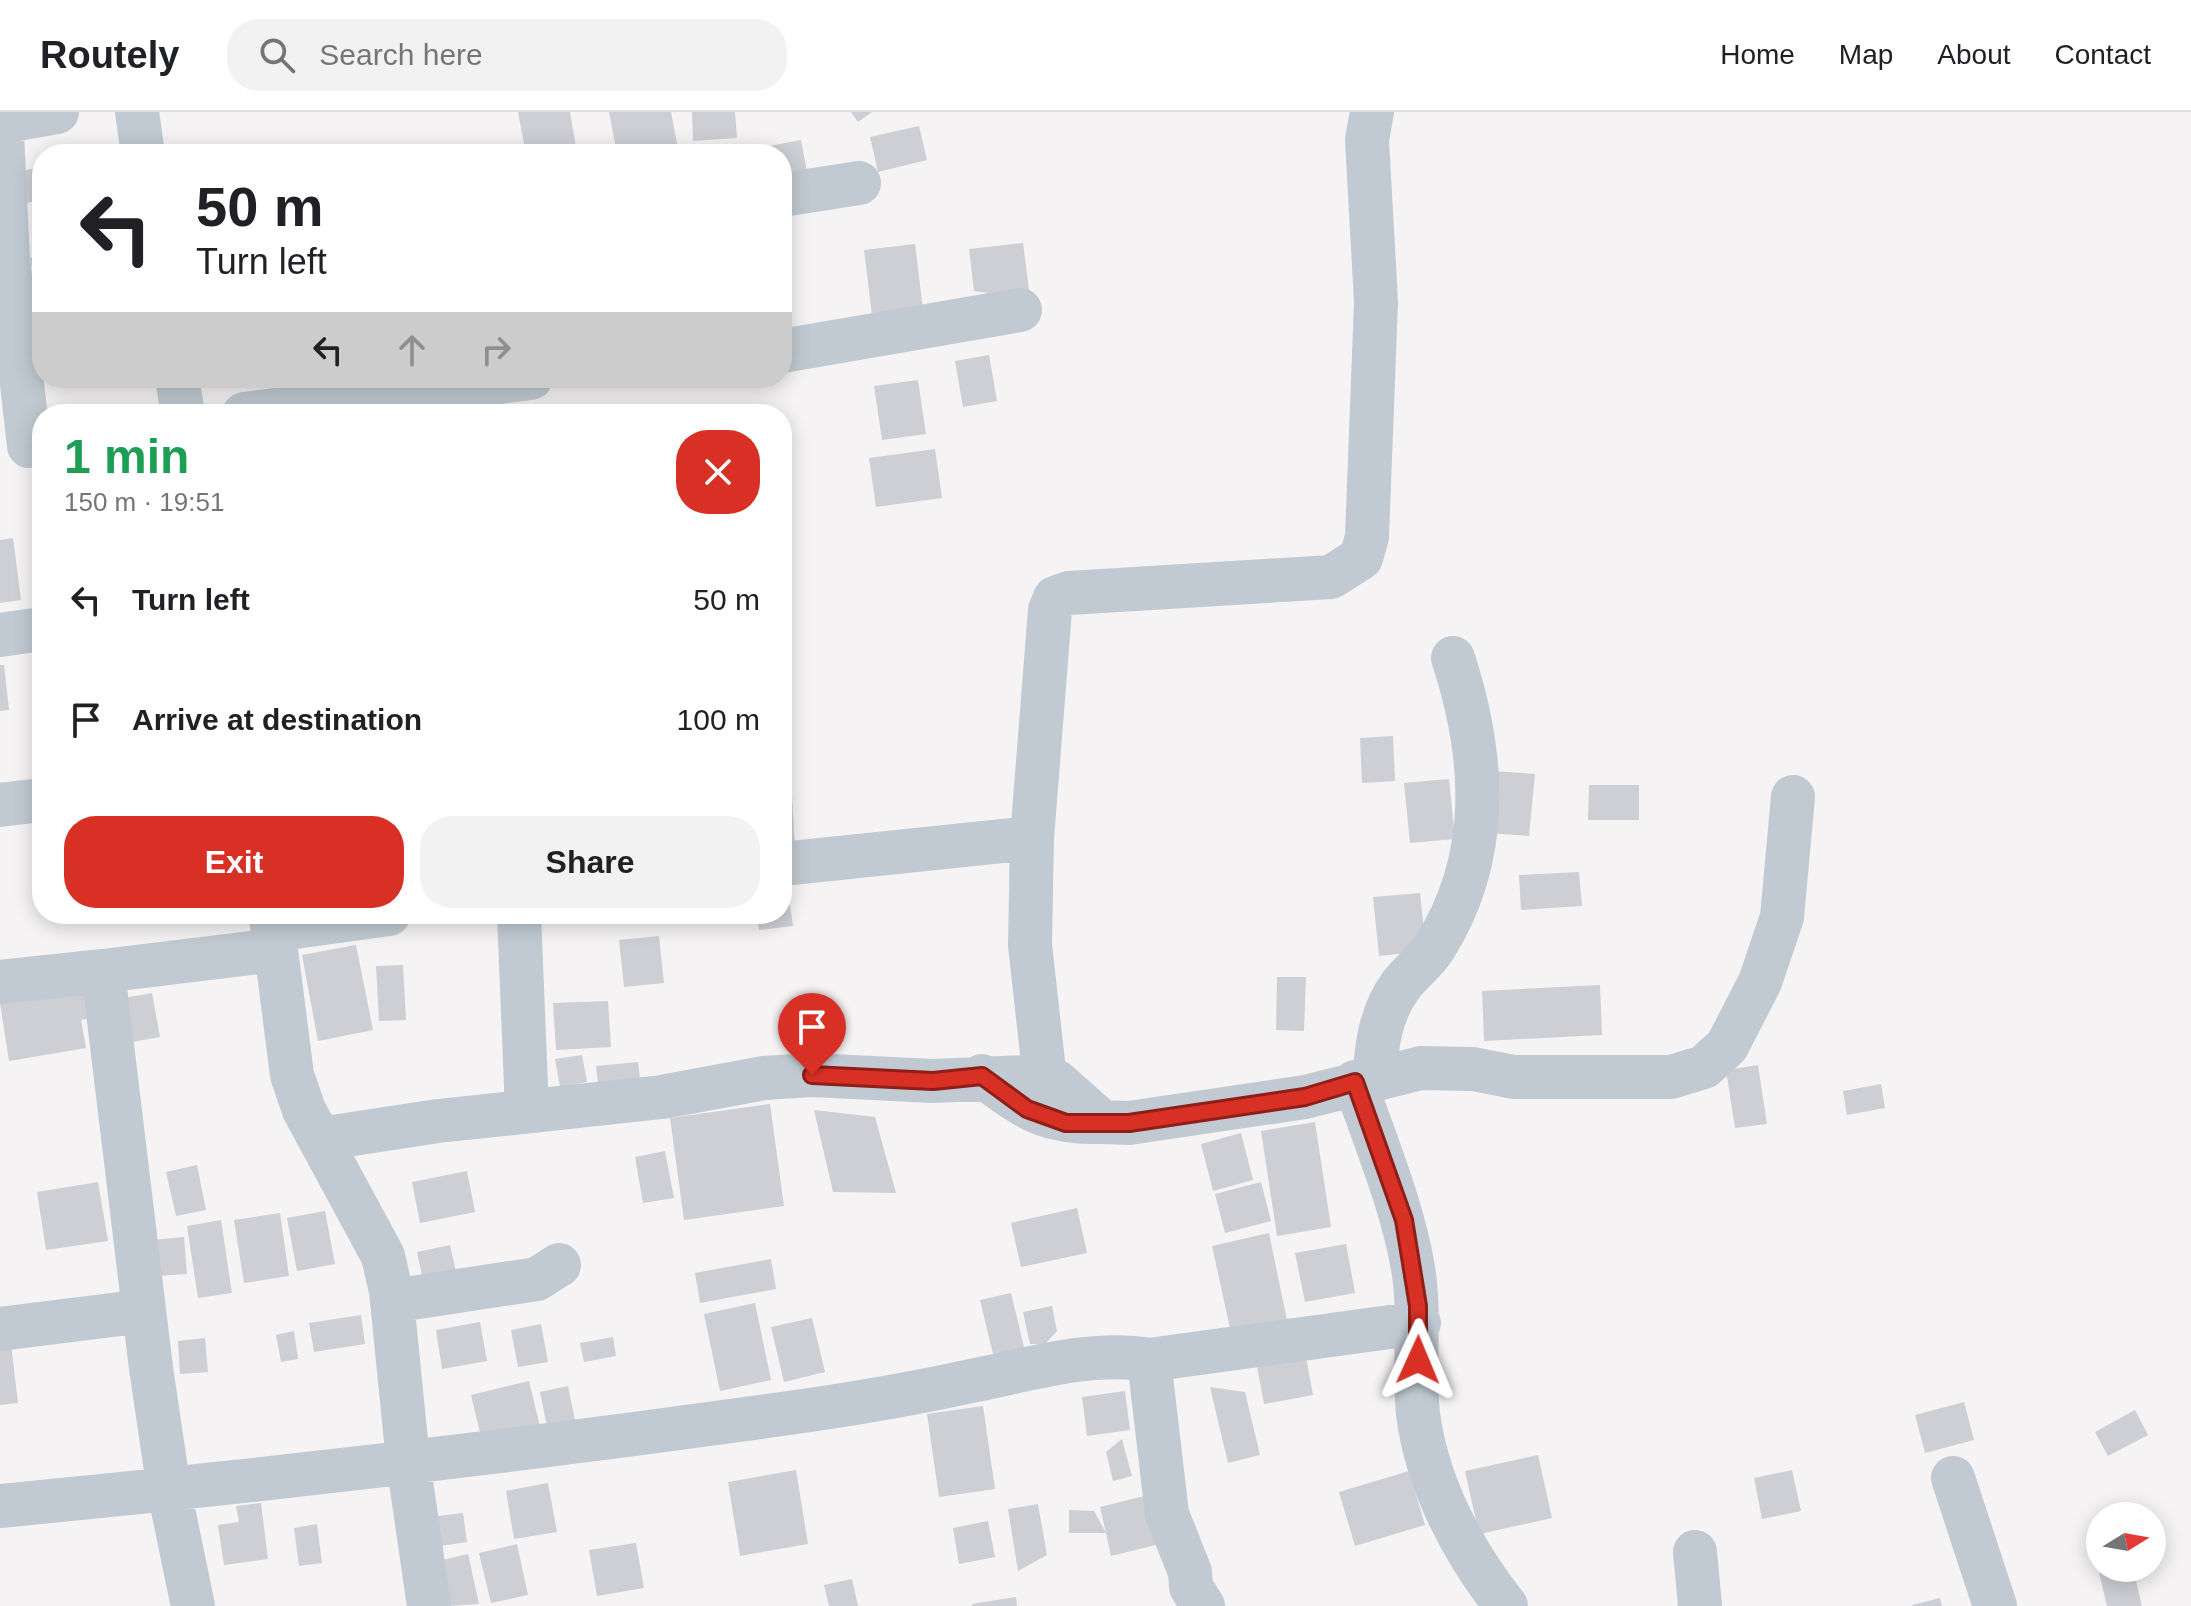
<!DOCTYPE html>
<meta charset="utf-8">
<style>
:root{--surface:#fff;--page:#f2f2f2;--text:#202124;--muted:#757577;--line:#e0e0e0;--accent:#d93025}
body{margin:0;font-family:Helvetica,sans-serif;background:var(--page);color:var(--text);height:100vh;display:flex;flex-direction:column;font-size:30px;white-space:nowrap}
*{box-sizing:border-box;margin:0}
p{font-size:26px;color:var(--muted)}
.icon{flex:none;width:44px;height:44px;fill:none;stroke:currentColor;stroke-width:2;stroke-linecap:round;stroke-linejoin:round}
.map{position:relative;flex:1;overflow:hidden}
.panel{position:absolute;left:32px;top:292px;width:760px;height:520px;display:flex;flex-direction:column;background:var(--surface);border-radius:32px;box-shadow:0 4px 20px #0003}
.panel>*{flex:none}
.banner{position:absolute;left:32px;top:32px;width:760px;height:244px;border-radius:32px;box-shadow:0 4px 20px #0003;background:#fff;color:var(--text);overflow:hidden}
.needle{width:52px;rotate:79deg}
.controls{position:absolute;left:2086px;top:1390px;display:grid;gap:16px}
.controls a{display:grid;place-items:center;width:80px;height:80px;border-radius:50%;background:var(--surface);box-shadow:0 4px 20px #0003;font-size:40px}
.pin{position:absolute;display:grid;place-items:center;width:68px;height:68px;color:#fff;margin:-82px -34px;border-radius:50% 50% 50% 0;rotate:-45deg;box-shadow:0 0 8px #0007}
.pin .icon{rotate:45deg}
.me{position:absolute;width:88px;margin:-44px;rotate:1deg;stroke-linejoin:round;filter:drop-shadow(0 0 6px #0008)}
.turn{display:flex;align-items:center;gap:28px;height:168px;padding:0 32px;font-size:36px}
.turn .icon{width:104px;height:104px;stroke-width:2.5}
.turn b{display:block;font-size:56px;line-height:68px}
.lanes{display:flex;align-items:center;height:76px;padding:0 32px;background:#0003;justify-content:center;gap:40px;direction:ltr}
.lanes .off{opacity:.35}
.round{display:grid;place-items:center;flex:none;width:84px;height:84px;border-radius:32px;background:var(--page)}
.summary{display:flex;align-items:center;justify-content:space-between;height:136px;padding:0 32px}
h1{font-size:48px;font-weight:700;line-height:60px;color:#1e9e55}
.button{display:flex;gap:16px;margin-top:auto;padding:16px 32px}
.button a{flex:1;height:92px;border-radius:32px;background:var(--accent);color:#fff;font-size:32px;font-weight:700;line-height:92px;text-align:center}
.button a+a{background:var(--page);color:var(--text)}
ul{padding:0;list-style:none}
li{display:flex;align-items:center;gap:24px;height:120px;padding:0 32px}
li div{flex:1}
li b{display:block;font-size:30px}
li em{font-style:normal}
header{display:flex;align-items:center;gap:48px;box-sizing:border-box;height:112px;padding:0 40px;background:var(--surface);border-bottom:2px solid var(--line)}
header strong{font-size:38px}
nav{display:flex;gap:44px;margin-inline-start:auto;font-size:28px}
.search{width:560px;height:72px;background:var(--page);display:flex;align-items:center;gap:20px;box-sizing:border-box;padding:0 28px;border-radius:32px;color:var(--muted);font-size:30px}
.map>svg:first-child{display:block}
.building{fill:#cdcfd5}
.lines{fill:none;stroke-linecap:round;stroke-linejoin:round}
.minor{stroke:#c1cad2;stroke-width:44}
.route-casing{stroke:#8d1f18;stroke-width:20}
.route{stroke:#d93025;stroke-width:14}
</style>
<header>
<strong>Routely</strong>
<div class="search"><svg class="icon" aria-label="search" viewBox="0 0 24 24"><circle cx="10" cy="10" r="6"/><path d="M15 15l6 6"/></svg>Search here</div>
<nav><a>Home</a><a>Map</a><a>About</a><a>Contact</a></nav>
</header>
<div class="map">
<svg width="2191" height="1494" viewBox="0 0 2191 1494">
<rect width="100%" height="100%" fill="#f5f3f3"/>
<path class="building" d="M518 0H570L576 35 526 42Z
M609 0H671L679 42H617Z
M692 0H735L737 26 693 29Z
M851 0H872L858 10Z
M919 14 927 48 878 60 870 25Z
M801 28 808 65 782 70V42H766L764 35Z
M42 55V88L16 93 10 61Z
M1023 131 1030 186 974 179 969 137Z
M915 132 924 206 873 211 864 138Z
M42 143V182L37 183 30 146Z
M989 243 997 289 963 295 955 249Z
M918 268 926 322 882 328 874 274Z
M935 337 942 386 876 395 869 346Z
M13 426 21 488 0 491V428Z
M0 553H4L9 598 0 599Z
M1393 624 1395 669 1362 671 1360 626Z
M1492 659 1535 662 1529 724 1488 721Z
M1449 667 1455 727 1410 731 1404 671Z
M1589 673H1639V708H1588Z
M782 683H792L795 737 782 738Z
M1579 760 1582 794 1521 798 1519 763Z
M788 779 793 814 759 818 757 802H782V780Z
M1420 781 1426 839 1379 844 1373 785Z
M659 824 664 871 624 875 619 828Z
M356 833 373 918 318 929 302 843Z
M403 853 406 908 379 909 376 854Z
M1277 865H1306L1304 919 1276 918Z
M88 867 94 905 81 908 86 936 9 949 0 891Z
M1600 873 1602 923 1484 929 1482 879Z
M152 881 160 925 132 930 124 886Z
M608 889 611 935 556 938 553 891Z
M582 943 587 970 560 975 555 947Z
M638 950 641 976 599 980 596 954Z
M1758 953 1767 1012 1735 1016 1726 958Z
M1881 972 1885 996 1847 1003 1843 979Z
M770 992 784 1094 684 1108 670 1006Z
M814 998 875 1005 896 1081 833 1080Z
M1315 1010 1331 1115 1277 1124 1261 1019Z
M1241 1021 1253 1068 1213 1079 1201 1032Z
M665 1039 674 1086 643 1091 635 1045Z
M197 1053 206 1098 176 1104 166 1060Z
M467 1059 475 1100 420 1111 412 1070Z
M98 1070 108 1129 46 1138 37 1080Z
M1261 1070 1271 1109 1225 1121 1215 1082Z
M1077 1096 1087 1141 1021 1155 1011 1111Z
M325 1099 335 1152 297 1159 287 1106Z
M280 1101 289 1164 244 1171 234 1108Z
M221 1108 232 1181 198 1186 187 1114Z
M1269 1121 1289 1218 1233 1230 1212 1134Z
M184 1125 187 1162 156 1164 152 1128Z
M1346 1132 1355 1181 1305 1190 1295 1141Z
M450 1133 456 1160 423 1168 417 1140Z
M771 1147 776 1177 700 1191 695 1161Z
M1011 1181 1024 1235 996 1254 980 1188Z
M755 1191 771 1268 720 1279 704 1202Z
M1052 1194 1057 1219 1045 1232H1030L1023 1200Z
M361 1203 365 1232 314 1240 309 1211Z
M812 1206 825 1260 784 1270 771 1215Z
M480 1210 487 1249 442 1257 436 1218Z
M541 1212 548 1250 518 1255 511 1218Z
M294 1219 298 1247 281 1250 276 1223Z
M613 1225 616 1244 584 1250 580 1231Z
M205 1226 208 1260 180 1262 178 1229Z
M11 1232 18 1291 0 1293V1233Z
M1305 1240 1313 1283 1264 1292 1256 1249Z
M529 1269 541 1319 483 1333 471 1283Z
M568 1274 577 1318 549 1324 540 1280Z
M1210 1275 1245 1280 1260 1343 1228 1351Z
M1125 1279 1130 1318 1087 1324 1082 1285Z
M1964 1290 1974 1328 1925 1341 1915 1303Z
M983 1294 995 1377 939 1385 927 1302Z
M2135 1298 2148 1323 2108 1344 2095 1320Z
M1122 1327 1132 1364 1113 1369 1106 1340Z
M1538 1343 1552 1406 1479 1422 1465 1359Z
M796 1358 808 1432 740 1444 728 1370Z
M1792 1358 1801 1399 1762 1407 1754 1366Z
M1409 1359 1425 1413 1355 1434 1339 1380Z
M548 1371 557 1420 514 1427 506 1379Z
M1152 1382 1164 1431 1111 1444 1106 1421H1069V1398L1094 1399 1106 1421 1100 1395Z
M261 1391 268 1447 224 1453 218 1413 239 1410 236 1394Z
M1038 1392 1047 1443 1018 1459 1008 1397Z
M463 1401 467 1430 434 1435 429 1405Z
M988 1409 995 1445 959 1452 953 1416Z
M317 1412 322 1451 299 1454 294 1416Z
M636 1431 644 1476 597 1484 589 1438Z
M517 1432 528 1483 491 1491 479 1441Z
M468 1442 479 1492 448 1494 438 1449Z
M2120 1456H2133L2142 1494H2107L2099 1461Z
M852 1467 858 1494H829L824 1473Z
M1016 1485 1017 1494H972V1492Z
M1940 1486 1942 1494H1913L1912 1493Z"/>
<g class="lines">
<path class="minor" d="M1 0 8 147 29 334
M137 0 143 42
M0 10 57 0
M782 83 859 71
M782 239 1020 198
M177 266 183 302
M244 302 531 266
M0 523 42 517
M0 693 42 688
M782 752 1032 726
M519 802 527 999
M273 818 389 802
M276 838 292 963 304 998 383 1144 391 1179 408 1349 429 1494
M0 870 103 859
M982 964C1027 997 1045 1011 1102 1010
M1374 966C1377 932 1380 902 1401 873 1411 860 1425 850 1434 836 1492 745 1485 644 1453 546
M1045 968 1030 833 1032 726 1050 498 1055 486 1069 481 1331 465 1361 446 1367 425 1376 190 1367 28 1372 0
M1355 970C1376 1032 1402 1092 1413 1156 1421 1205 1413 1254 1418 1302 1427 1372 1463 1440 1506 1494
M320 1027 438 1009 662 985 764 966 812 963 933 969 1027 965 1057 970 1102 1010 1129 1011 1305 985 1421 956 1473 957 1514 965H1671L1704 955 1727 934 1760 870 1782 805 1793 685
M392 1189 537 1167 559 1153
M0 1217 144 1199
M1149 1248 1419 1211
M1953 1366 1995 1494
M0 1394C270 1368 541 1336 810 1298 865 1290 921 1280 976 1268 1031 1257 1093 1238 1149 1248L1167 1402 1190 1460 1191 1475 1203 1494
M1695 1440 1700 1494
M193 1494 169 1378 151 1256 103 859 276 838 270 802"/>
</g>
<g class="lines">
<defs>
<path id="route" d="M812 963 933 969 982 964 1027 997 1066 1011H1129L1305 985 1355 970 1404 1108 1418 1194V1248"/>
</defs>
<use href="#route" class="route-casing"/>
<use href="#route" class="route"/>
</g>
</svg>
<div class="controls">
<a><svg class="needle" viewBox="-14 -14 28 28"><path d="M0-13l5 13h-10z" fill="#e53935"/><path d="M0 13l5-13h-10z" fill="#757577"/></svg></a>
</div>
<div class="pin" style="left:812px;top:963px;background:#d93025"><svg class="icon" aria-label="arrive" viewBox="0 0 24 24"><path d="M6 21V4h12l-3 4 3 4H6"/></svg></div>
<svg class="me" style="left:1418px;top:1248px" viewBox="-20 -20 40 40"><path d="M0-17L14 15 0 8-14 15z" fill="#d93025" stroke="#fff" stroke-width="4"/></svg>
<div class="banner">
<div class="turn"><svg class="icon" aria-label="left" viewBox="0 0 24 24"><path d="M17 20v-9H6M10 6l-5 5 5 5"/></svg><div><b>50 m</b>Turn left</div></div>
<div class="lanes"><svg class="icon" aria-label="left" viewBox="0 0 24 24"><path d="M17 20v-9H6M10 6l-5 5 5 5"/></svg><svg class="icon off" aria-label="ahead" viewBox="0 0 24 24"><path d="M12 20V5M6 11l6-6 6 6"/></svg><svg class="icon off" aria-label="right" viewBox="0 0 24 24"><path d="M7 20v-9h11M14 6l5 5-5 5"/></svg></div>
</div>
<section class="panel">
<div class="summary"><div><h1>1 min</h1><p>150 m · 19:51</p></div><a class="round" style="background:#d93025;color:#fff"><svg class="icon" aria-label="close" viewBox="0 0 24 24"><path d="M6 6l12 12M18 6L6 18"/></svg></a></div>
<ul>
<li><svg class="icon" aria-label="left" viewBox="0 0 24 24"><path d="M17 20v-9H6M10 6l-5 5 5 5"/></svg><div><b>Turn left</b></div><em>50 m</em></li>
<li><svg class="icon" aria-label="arrive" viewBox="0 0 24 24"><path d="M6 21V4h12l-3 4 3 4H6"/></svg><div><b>Arrive at destination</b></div><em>100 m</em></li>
</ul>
<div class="button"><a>Exit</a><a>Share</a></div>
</section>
</div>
